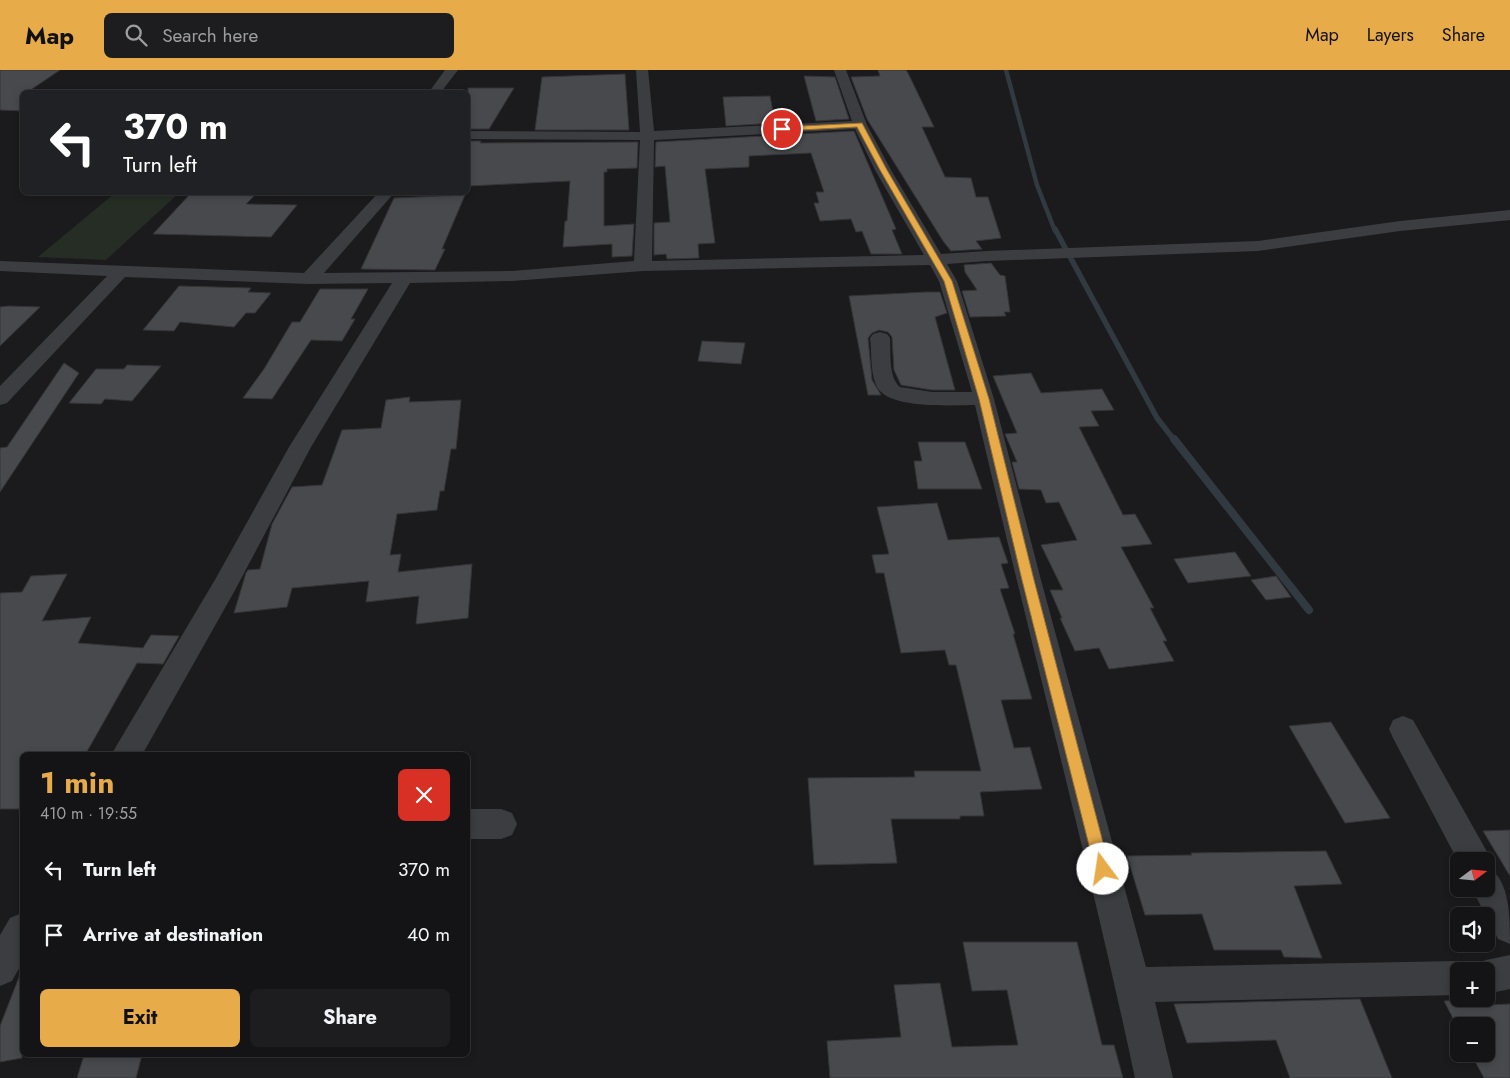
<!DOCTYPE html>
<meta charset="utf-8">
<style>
:root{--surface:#141416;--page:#1d1d1f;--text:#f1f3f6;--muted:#9d9ea1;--line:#333335;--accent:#e7ab49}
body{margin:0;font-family:Jost,sans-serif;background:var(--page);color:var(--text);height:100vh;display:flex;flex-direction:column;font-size:19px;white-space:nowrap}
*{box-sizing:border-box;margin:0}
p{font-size:16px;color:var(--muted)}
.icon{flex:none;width:28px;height:28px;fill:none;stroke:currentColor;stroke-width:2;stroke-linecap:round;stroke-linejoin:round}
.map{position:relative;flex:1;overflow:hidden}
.drawer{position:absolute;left:20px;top:682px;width:450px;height:305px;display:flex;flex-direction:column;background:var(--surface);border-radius:8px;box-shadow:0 2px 8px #0003,0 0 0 1px var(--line)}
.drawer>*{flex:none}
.guide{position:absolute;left:20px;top:20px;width:450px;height:105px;border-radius:8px;box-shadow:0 2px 8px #0003,0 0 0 1px var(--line);background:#202124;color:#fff;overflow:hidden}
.needle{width:32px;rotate:74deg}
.fabs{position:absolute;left:1450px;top:782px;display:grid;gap:10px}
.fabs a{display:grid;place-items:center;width:45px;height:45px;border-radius:8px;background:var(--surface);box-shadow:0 2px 8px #0003,0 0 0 1px var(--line);font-size:25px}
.pin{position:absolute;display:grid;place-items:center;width:42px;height:42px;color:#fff;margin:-21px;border:2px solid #fff;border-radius:50%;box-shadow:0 1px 5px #0007}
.me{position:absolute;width:55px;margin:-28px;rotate:346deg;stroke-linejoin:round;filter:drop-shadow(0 0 4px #0008)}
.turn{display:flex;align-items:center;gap:18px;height:105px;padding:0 20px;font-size:22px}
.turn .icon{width:65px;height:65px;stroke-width:2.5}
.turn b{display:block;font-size:35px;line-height:42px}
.round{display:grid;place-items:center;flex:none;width:52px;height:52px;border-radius:8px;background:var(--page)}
.summary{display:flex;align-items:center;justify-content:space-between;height:85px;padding:0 20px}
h1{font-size:30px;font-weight:700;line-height:38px;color:var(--accent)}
.action{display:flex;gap:10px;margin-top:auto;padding:10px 20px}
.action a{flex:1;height:58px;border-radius:8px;background:var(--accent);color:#111;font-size:20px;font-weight:700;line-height:58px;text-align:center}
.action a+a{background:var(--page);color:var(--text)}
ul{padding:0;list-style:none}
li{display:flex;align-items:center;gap:15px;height:65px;padding:0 20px}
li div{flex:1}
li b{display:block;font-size:19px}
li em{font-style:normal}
header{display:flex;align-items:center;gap:30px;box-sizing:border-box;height:70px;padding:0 25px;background:var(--accent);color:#111}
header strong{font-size:24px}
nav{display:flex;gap:28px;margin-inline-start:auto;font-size:18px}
.search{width:350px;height:45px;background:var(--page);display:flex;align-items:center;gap:12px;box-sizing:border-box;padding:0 18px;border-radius:8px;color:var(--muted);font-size:19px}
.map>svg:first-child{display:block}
.green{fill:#252d25}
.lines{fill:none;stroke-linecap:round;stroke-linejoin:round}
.stream-far2{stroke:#313a40;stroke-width:4.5}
.stream-far1{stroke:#313a40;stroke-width:5.5}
.stream{stroke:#313a40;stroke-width:8}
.building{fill:#48494d;stroke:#353539}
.street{fill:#3c3d41;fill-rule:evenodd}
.route{fill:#e7ab49;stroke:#966f2f}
</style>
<header>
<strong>Map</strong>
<div class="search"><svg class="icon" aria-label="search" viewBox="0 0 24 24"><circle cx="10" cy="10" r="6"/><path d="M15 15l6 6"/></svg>Search here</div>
<nav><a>Map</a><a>Layers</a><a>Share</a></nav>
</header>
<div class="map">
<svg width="1510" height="1008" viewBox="0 0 1510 1008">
<rect width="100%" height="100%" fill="#1b1b1d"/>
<path class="green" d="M115 123H179L106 190 38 187Z"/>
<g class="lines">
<path class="stream-far2" d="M1006 0 1037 115 1055 161"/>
<path class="stream-far1" d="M1055 159 1157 348 1175 371"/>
<path class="stream" d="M1174 369 1309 540"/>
</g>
<path class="building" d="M0 0H60L29 21H56L22 22V41L0 40Z
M878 0H906L908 3 934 57H922L945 107 971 108 976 127H988L1001 168 976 171 982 179 951 181 943 171 867 49 851 7 880 6Z
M625 4 629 60H535L542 7Z
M804 6 835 7 849 49 816 51Z
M468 18H514L489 59H468Z
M770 26 775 53 726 56 723 27Z
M854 61 896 159 892 160 902 184H871L862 161 856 162 851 149 820 151 814 133H819L816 122H824L811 83 749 86V97L705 99 715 173 698 174 699 188 667 189 666 184 654 185V153L670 152 665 96 655 97 656 72Z
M468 71H481L480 73 638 72 637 98 607 99V102H604V156L634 154 632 186 612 187V174L563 177 565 151H567L570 111 468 116Z
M192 122 254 126 246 134 297 135 271 167 153 164Z
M465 125 442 179H445L435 200 361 199 394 128Z
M991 193 1000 205 1005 206 1010 242H1004L1006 246 970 247 962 221 977 220 965 202 964 195Z
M179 216 251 218 248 222 271 223 255 243H246L234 257 180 252 174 261 143 260Z
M320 219H368L351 249H355L342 271 311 270 272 329 243 328 264 299 292 252H300Z
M927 222H940L947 243 935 247 955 320H932L901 315 894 300 892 267 888 262 879 260 872 263 868 268 872 310 881 325H868L849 226Z
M9 236 40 237 0 276V237Z
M702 271 745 273 741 294 698 291Z
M64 293 79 303 0 422V378L7 377Z
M127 295 161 296 132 331 105 329 101 334 69 333 96 299H124Z
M1031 303 1041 323 1102 319 1114 340 1091 341 1099 356 1079 357 1123 445 1135 444 1152 474 1121 477 1154 538H1150L1167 571H1163L1174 591 1109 599 1099 578 1075 581 1060 548H1062L1050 520H1063L1041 475 1077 470 1059 432 1046 433 1041 420 1019 419 1012 392H1017L1005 364 1017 363 993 306Z
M410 327 409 332 461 330 456 379H451L444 421H440L437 440 397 444 390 485 401 484 398 502 472 494 468 548 416 554 419 526 366 532 369 511 292 518 287 537 234 543 246 503 248 500 260 499 272 454 292 417 322 415 342 360 381 358 386 330Z
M918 372H965L982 419H918L914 391H922Z
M937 433 948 470 999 467 1008 493 1001 494 1009 518 1000 519 1015 564H1013L1032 629 1001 630 1014 678 1030 677 1042 719 980 722 984 746H960V749H891L897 793 814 795 808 708 915 707 914 701H981L956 595H949L945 580 901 583 884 503H876L872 485 889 484 877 437Z
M1235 482 1251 506 1188 513 1174 489Z
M67 504 42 551 91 547 78 573 143 578 151 565 179 566 163 594 137 593 85 685H22V739H0V523L22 522 31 506Z
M1276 506 1291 527 1266 530 1251 510Z
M1331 652 1390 748 1345 753 1289 656Z
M1510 760V806L1483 761Z
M1326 781 1342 814 1294 816 1322 888 1284 887 1281 880H1214L1202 844 1145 845 1127 786 1192 785 1191 783Z
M963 872H1077L1102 975H1114L1123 1008H830L827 971 901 967 894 915 940 913 952 977 1018 975 1007 920 972 921Z
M21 902 22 988 0 992V956Z
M1360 929 1392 1008H1290L1276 970 1187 973 1174 934Z
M1483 929 1486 935 1510 934V1008H1484L1471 984H1486V956H1459V960L1444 931Z
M84 985H142L136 1008H77Z"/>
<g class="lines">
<path class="street" d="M445 0H458L441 22H429Z
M636 0H648L654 61 852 51 834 0H846L867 55 891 100 941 184 987 181 1258 171 1400 151 1510 140V150L1400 161 1258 181 987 191 947 194 957 211 994 329 1041 510 1146 897 1459 891 1471 896 1472 898 1474 895 1486 890 1510 885V919L1486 924V901H1459V925L1155 932 1173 1008H1135C1087 783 1027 560 975 335 952 335 886 340 876 315 870 300 872 283 870 268L873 264 880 262 887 264 890 268C891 282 888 307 900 317L932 322H972L939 211 930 195 643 201 512 211 410 213 311 377 234 522 142 685H111L216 508 289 377 392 213 309 214 125 207 7 333 0 335V316L107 206 0 201V191L304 203 379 122H395L324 203 512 201 634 191 640 70 468 69V61L640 62ZM855 59 875 100 924 185 652 191 654 70Z
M1403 646 1413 650 1486 780 1491 791 1488 798C1510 809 1510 848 1510 874L1498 869 1472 819H1486V791H1459V793L1393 668 1389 659 1393 650Z
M468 739H501L512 743 517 754 512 765 501 769H468Z
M22 843V893L12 911 0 916V865L10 848Z"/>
</g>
<path class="route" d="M862 53 887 100 952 211 989 329 1034 510 1110 799 1108 804 1103 806 1098 804 1095 799 1022 510 979 329 944 211 880 100 857 57 782 61 779 59 782 57Z"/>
</svg>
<div class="fabs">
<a><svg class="needle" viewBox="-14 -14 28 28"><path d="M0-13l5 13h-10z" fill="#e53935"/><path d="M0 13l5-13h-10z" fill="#9d9ea1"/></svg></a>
<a><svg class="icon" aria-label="sound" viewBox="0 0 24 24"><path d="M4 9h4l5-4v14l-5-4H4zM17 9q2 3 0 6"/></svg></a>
<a>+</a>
<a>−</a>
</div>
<div class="pin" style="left:782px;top:59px;background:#d93025"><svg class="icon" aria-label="arrive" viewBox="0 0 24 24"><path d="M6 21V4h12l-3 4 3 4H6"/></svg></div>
<svg class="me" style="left:1103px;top:799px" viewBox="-20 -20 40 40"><circle r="19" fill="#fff"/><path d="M0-13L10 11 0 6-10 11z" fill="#e7ab49"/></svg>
<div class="guide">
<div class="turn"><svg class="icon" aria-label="left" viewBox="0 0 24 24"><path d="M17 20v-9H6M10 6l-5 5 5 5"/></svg><div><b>370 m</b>Turn left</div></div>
</div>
<section class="drawer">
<div class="summary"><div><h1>1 min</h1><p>410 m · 19:55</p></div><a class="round" style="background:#d93025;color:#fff"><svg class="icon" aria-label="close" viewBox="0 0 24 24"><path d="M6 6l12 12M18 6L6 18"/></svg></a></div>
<ul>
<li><svg class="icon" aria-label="left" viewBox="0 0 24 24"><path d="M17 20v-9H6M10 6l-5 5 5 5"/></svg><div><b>Turn left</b></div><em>370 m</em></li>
<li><svg class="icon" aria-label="arrive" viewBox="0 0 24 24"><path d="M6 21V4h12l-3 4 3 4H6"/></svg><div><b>Arrive at destination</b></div><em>40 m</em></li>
</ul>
<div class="action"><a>Exit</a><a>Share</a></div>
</section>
</div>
